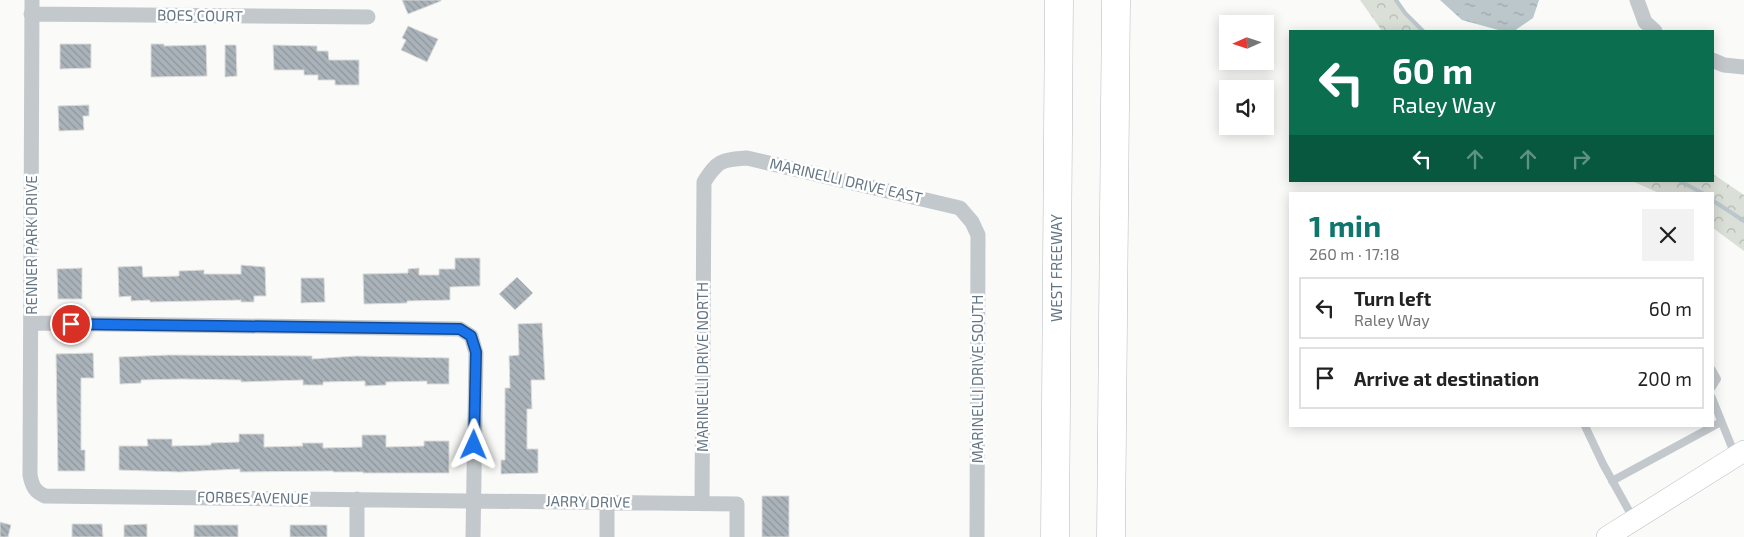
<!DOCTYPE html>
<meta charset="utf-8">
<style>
:root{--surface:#fff;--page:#f2f2f2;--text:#222;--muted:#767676;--line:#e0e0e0;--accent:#0f766e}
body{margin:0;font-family:"Exo 2",sans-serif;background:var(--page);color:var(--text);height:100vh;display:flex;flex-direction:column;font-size:19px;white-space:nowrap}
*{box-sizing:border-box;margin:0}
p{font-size:16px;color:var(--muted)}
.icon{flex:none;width:28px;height:28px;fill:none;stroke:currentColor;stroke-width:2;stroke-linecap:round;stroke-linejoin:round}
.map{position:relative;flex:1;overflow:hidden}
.sheet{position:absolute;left:1289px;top:192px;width:425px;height:235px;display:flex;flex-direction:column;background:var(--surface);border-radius:0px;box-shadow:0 2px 12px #0003}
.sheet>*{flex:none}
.hud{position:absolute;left:1289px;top:30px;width:425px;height:152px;border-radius:0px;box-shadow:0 2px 12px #0003;background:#0b6e4f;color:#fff;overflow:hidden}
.needle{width:32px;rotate:267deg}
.fabs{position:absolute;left:1219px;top:15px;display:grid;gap:10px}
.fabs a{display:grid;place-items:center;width:55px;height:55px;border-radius:0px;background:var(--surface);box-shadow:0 2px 12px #0003;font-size:25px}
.pin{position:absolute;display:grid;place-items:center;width:42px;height:42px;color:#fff;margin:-21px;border:2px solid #fff;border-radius:50%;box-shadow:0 1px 5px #0007}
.me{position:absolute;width:55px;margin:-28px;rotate:1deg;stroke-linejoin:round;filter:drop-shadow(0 0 4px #0008)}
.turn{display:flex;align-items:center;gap:18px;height:105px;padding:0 20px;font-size:22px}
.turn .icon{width:65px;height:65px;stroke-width:2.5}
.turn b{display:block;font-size:35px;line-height:42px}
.lanes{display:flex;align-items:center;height:48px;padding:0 20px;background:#0003;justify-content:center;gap:25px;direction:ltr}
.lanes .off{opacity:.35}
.round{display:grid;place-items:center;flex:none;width:52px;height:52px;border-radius:0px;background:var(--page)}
.overview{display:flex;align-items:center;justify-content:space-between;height:85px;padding:0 20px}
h1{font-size:30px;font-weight:700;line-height:38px;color:var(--accent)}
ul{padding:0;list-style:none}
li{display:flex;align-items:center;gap:15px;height:62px;margin:0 10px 8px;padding:0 10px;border:2px solid var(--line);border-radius:0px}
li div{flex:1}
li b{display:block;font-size:19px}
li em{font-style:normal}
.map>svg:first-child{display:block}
.forest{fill:url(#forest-crowns)}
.water{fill:url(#water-ripples)}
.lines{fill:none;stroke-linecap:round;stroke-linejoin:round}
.stream{stroke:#bbc7cb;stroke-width:4}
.building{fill:url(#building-back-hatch);stroke:#dcdcda}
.secondary-casing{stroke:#b3babf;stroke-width:22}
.highway-casing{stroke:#b4b9bd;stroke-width:29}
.lane{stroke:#c3c8cc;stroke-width:8}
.street{stroke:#c3c8cc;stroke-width:15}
.secondary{stroke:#fff;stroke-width:21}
.highway{stroke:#fff;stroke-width:28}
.route-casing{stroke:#114b97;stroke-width:12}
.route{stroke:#1a73e8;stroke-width:9}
.labels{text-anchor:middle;stroke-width:5;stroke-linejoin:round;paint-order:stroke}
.street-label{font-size:15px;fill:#657683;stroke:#fff}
</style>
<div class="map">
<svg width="1744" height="537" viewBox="0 0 1744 537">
<defs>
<pattern id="forest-crowns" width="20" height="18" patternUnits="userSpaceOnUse" patternTransform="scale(1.25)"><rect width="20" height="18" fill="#dadfd7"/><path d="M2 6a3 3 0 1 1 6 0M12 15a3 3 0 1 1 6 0" fill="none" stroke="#b4b9b4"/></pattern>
<pattern id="water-ripples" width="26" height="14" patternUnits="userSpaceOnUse" patternTransform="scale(1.25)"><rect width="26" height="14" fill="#bbc7cb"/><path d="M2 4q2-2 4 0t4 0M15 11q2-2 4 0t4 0" fill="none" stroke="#9ca6aa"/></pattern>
<pattern id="building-back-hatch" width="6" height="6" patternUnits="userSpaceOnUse" patternTransform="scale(1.25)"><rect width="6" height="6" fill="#aab3b9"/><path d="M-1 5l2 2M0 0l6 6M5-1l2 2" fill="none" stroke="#8e969c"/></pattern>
</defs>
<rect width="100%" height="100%" fill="#fafaf8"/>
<path class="forest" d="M1360 0H1396L1405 13 1423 31H1382Z
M1713 174 1744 195V251L1713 228 1712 194H1661L1632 181H1712Z"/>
<path class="water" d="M1440 0H1539L1533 18 1514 31H1502L1462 20Z"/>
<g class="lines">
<path class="stream" d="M1396 0 1405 13 1423 31
M1680 181 1704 194
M1712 200 1744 221"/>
</g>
<path class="building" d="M402 0H441V1L408 14Z
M408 26 438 39 427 62 401 50 406 40 402 38Z
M60 44H91V68L60 69Z
M151 44H164V46L206 45 207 76 151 77Z
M225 45H236L237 76 225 77Z
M273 45 317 46V51H328L329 60H359V85H335V80H318V75H304V70H274Z
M89 105V116H83L84 130 59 131 58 106Z
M455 258H480V286L450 287V300L407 301V303L364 304 363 274 408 273V269L419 268V275H439V269H455Z
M241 265 265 267 266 296H254V302H241V300L150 302V300L131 301V296L119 297 118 267 142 266 143 277 179 276V271L204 270V274H241Z
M82 268V299H58L57 269Z
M517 277 533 293 515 310 499 294Z
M301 278H324L325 302 301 303Z
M542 323 545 380H531L532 409H527V449H538V473L501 474V460H505V388H510L509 356 519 355 518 324Z
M93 353 94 378H81V450H85V471H58L56 354Z
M169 355 312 356V359L356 356 449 358V384H427V381L386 382V385L365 386V381L323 382V385H303V380L241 382V380L182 379 141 380V383L120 384 119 357Z
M239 434H264V447L303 446 302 443H323V448L362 447V435H386V447L424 446V441H449V473H363V472H333V471L240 472V469L180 472 119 470V446H148L147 439H172V446L211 445V443L239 442Z
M762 496H789V537H762Z
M0 522 11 525 8 537H0Z
M72 524H102L103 537H72Z
M147 524V537H124V525Z
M194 525H238V537H194Z
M290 525H327V537H290Z"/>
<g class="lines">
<defs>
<path id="secondary" d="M1607 537 1744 451"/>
<path id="highway" d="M1055 537 1059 0
M1111 537 1116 0"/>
</defs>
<use href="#secondary" class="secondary-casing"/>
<use href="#highway" class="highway-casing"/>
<path class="lane" d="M1712 370 1717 379 1712 387
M1712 398 1735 455
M1585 426 1603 464 1633 518
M1612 481 1721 422"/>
<path class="street" d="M32 0 30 475C32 486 35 492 45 496L737 504V537
M1637 0 1645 22 1655 31
M31 14 368 17
M1712 60 1724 65 1744 67
M32 323 460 329 471 336 476 353 473 537
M702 503 704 182C718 160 721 160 747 158L960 208 972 222 978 235 977 537
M357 537V499
M607 537V502"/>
<use href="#secondary" class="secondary"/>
<use href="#highway" class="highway"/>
</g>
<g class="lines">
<defs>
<path id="route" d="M71 324 460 329 471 336 476 352 474 445"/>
</defs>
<use href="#route" class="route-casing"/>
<use href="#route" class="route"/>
</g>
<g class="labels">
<g class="street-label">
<text transform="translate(200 16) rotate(1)" y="5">BOES COURT</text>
<text transform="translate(846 181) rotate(13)" y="5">MARINELLI DRIVE EAST</text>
<text transform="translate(32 245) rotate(-90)" y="5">RENNER PARK DRIVE</text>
<text transform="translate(1057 268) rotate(-90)" y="5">WEST FREEWAY</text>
<text transform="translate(703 367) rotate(-90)" y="5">MARINELLI DRIVE NORTH</text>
<text transform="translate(978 379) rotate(-90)" y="5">MARINELLI DRIVE SOUTH</text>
<text transform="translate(253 498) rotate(1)" y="5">FORBES AVENUE</text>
<text transform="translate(588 502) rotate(1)" y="5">JARRY DRIVE</text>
</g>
</g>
</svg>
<div class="fabs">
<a><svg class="needle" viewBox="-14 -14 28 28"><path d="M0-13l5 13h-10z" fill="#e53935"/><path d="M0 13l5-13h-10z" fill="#767676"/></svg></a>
<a><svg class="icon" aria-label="sound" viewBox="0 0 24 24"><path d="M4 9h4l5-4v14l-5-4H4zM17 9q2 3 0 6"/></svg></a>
</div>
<div class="pin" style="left:71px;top:324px;background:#d93025"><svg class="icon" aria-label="arrive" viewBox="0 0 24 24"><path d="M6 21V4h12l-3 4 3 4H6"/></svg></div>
<svg class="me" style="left:474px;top:445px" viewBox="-20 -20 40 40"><path d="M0-17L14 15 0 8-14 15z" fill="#1a73e8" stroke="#fff" stroke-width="4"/></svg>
<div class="hud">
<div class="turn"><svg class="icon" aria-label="left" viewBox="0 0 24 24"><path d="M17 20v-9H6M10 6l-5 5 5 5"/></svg><div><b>60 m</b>Raley Way</div></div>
<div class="lanes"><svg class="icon" aria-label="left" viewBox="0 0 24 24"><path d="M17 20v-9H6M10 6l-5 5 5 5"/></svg><svg class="icon off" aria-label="ahead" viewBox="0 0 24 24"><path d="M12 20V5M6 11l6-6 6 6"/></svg><svg class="icon off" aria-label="ahead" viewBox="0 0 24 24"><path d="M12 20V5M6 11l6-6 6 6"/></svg><svg class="icon off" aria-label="right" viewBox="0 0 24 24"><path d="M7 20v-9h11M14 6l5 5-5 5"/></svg></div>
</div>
<section class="sheet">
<div class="overview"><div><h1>1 min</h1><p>260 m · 17:18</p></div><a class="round"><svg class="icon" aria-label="close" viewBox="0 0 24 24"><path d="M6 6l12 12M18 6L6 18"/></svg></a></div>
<ul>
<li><svg class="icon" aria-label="left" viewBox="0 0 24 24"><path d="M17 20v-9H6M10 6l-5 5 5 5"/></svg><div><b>Turn left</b><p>Raley Way</p></div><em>60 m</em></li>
<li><svg class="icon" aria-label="arrive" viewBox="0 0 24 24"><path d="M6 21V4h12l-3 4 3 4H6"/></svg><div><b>Arrive at destination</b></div><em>200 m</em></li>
</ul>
</section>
</div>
